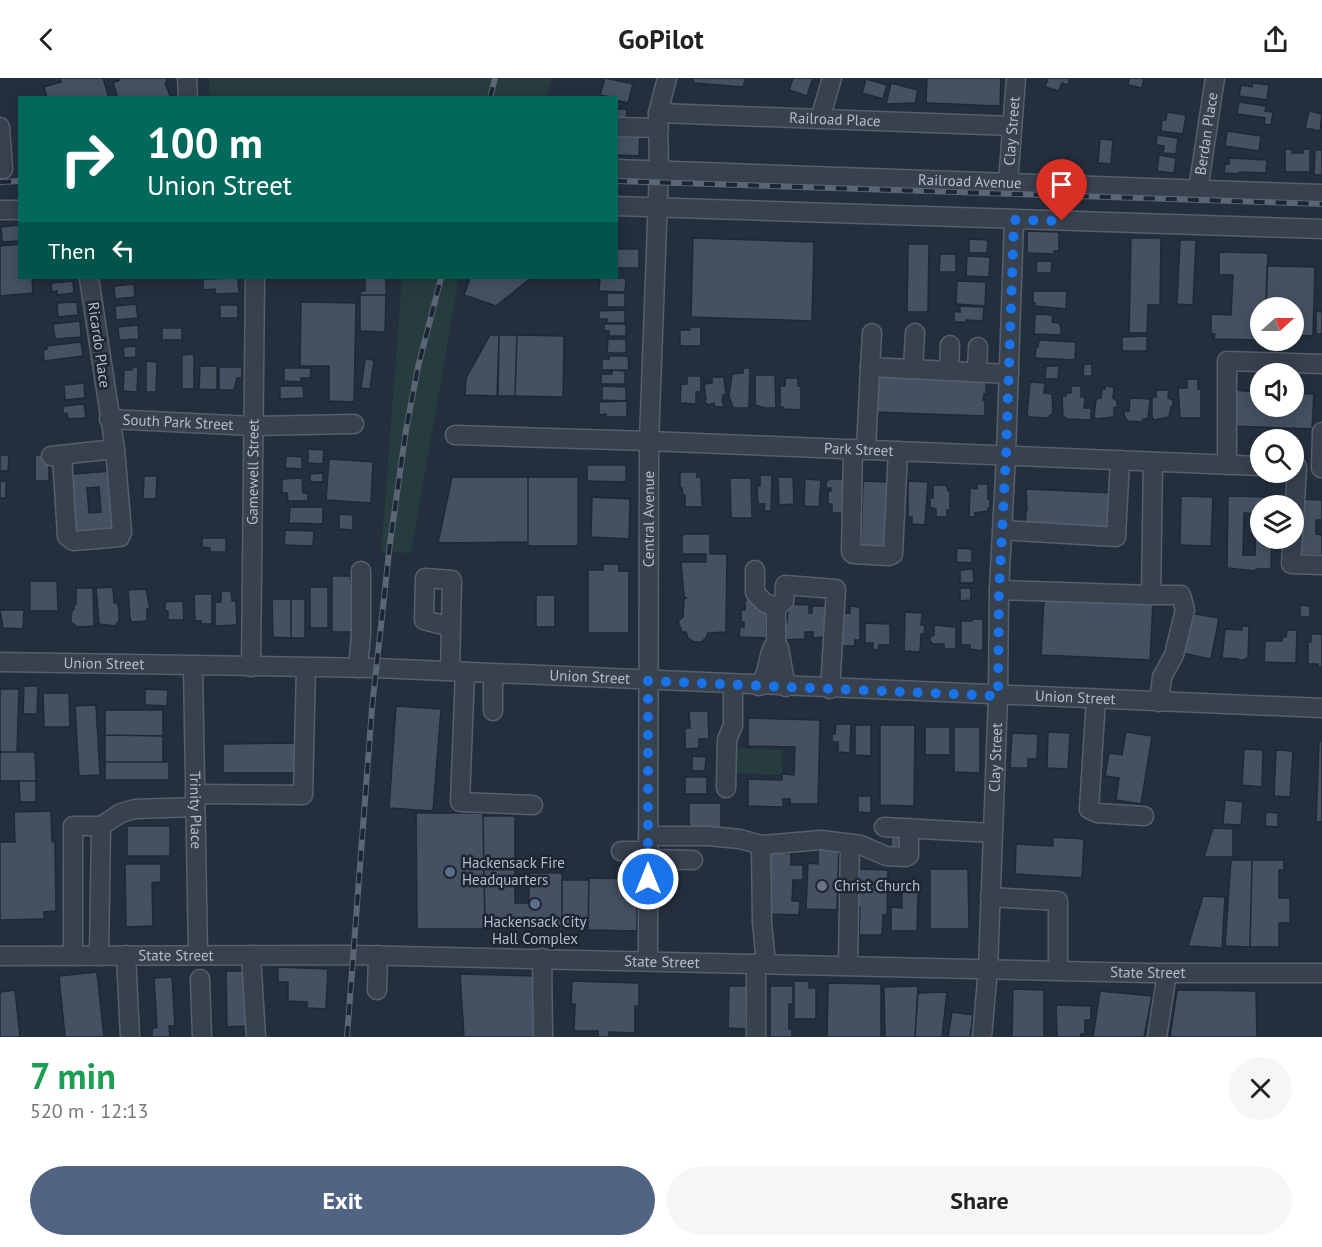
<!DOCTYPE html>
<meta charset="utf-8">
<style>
:root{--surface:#fff;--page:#f6f6f6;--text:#222;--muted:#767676;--accent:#516482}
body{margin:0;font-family:"PT Sans",sans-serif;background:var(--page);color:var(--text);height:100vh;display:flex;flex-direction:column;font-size:22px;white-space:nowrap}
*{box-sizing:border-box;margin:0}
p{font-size:20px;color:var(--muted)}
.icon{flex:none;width:33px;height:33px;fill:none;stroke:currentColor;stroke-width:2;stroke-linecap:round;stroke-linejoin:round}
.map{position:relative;height:959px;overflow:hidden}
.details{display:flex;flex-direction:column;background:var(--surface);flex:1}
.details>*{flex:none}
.banner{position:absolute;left:18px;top:18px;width:600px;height:183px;border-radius:0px;box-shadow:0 3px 15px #0003;background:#00695c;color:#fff;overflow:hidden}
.needle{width:39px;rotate:69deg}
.buttons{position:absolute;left:1250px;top:219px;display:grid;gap:12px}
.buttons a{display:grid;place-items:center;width:54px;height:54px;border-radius:50%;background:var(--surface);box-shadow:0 3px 15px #0003;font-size:30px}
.pin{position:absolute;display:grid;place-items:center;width:51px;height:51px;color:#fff;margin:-62px -26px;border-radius:50% 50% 50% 0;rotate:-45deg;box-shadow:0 0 6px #0007}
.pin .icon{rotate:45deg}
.me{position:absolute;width:66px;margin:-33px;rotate:0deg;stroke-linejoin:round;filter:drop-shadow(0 0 4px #0008)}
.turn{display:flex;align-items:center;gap:21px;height:126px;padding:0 30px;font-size:27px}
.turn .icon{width:78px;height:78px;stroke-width:2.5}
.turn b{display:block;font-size:42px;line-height:51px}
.then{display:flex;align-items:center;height:57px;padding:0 30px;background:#0003;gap:12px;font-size:22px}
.round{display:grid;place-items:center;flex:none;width:63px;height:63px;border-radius:32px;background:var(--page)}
.head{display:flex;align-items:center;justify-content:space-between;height:102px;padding:0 30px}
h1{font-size:36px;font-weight:600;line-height:45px;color:#1e9e55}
.button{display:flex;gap:12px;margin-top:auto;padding:12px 30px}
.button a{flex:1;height:69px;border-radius:36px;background:var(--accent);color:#fff;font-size:24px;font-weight:600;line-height:69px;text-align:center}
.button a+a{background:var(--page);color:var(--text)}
header{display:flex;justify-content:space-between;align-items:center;height:78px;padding:0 30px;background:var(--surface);font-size:27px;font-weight:600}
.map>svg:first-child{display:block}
.green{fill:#263c3f}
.building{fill:#455162;stroke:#1f2835;stroke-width:1.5;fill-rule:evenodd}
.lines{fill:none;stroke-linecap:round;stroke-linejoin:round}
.minor-casing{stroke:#565f6c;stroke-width:21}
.minor{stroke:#38414e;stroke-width:18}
.rail-casing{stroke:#5a6575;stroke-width:6}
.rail{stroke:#1d2633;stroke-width:4;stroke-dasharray:11;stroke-linecap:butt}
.route{stroke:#1a73e8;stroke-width:10;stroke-dasharray:0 18}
.service-dot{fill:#5c6f8a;stroke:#1d2633;stroke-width:2}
.worship-dot{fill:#6b7280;stroke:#1d2633;stroke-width:2}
.labels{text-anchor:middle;stroke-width:5;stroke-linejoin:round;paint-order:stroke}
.street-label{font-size:15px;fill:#b4bcc9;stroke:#1d2633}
.poi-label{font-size:15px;fill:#b4bcc9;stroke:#1d2633;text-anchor:start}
</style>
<header><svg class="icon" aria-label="back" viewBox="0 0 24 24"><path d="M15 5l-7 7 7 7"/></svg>GoPilot<svg class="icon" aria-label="share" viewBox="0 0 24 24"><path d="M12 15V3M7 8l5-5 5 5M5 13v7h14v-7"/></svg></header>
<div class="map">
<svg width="1322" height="959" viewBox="0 0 1322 959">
<rect width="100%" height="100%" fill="#242f3e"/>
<path class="green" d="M209 0H552L547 20 210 19Z
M402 200H459L411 475 381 474Z
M737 670 782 672V697L736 695Z"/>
<path class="building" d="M60 0H103L109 20H47L44 9 61 4Z
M119 0H166L167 4 165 5 171 20H118L113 5 120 2Z
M605 0 633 6 628 25 616 22V20L600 17Z
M693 0H746L743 9 694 5Z
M793 0H813L807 18 789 12Z
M927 0H1001L1000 28 926 25Z
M1048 0H1070L1068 7 1062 5 1059 13 1045 9Z
M1129 0H1144L1142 10 1128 7Z
M866 1 887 7 883 21 862 15Z
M891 5 918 12 915 25 886 26Z
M1253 5 1269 7 1267 22 1239 18 1241 7 1252 9Z
M1239 24 1266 28 1265 33 1273 34 1271 47 1264 46 1265 40 1237 36Z
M616 31H627L626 47H616Z
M1309 33 1322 36 1320 53 1305 50Z
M1167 34 1186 37 1183 56 1161 53 1162 42H1166Z
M616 52 640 53 639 78 616 77Z
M1227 53 1261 58 1259 73 1225 68Z
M1157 57 1178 60 1176 76 1163 75 1164 68 1156 67Z
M1100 61 1113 62 1111 86 1098 85Z
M1285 71H1292V75H1303V71H1310V94H1285Z
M1315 72H1322V97H1314Z
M1159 77 1176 80 1174 95 1157 93Z
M1229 80 1267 82 1266 95 1239 94V96L1224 95 1225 86H1229Z
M20 147V163L2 164 1 149Z
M1027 153 1059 154V173H1054V176L1027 175Z
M693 160 814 164 812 243 691 239Z
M1131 160H1161L1160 227H1148L1147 255H1129Z
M969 161 988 162 987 175H969Z
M1180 162H1196L1193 227 1177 226Z
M20 166V200H32L33 215 0 218V168Z
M908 166H929L928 234H907Z
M616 171H639V190H616Z
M1219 174 1268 175 1266 230H1260V262L1214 261 1215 256H1211V236L1231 237 1233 197H1219Z
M940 176H956V194H939Z
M967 178 990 179 989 199 966 198Z
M1037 183H1052L1051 195H1036Z
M1267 188 1315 189 1313 258 1293 257V230H1266Z
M238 200 239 215 215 216V211L203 212V201Z
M365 200H386V217H360L361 213H365Z
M470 200H531L496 228 464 217Z
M600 200H626L625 214 599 213Z
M73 203 74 215 57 217V213L52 214 51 205Z
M957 203 986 204 985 228 956 226Z
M134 206 135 219 115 221 114 208Z
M1033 213H1067L1066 231 1035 228V225H1033Z
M607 215H625V229H607Z
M360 217H386L385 254 360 253Z
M77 224 78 237 58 239 57 225Z
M301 224 356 225 354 324 329 323V288H300Z
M136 226 138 240 116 242 115 228Z
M220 227H238V240H220Z
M960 228 984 229 983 243 966 242V244H954V233L960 234Z
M625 232V245H607V241H599V233Z
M1316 233 1322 234V256H1316Z
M1035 236 1053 237 1052 244 1059 245 1060 248H1061V257L1034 256Z
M80 243 81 259 55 261 53 246Z
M604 246H626V258H609V253H604Z
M138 247 139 261 119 262 118 249Z
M690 249H701V268H680V252H690Z
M162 250H182V262H162Z
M490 257H499L498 318 465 317 466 300Z
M499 257H517L515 318H497Z
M517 257 564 258 563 319 515 318Z
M1147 258V273H1122V259Z
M608 261H626V275H607Z
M1039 262 1076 264 1075 282 1035 280 1036 269H1038Z
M81 264 83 278 44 283 43 272 47 271V268Z
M136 268V279L124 280 123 269Z
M194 276V311H182V277Z
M609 278H628L629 292H602V281H609Z
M365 281 374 282 370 311 361 310Z
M146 283 157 284 156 314H146Z
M1084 286H1092V298H1083Z
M200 288H217V312L199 311Z
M1046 288H1059L1058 301H1045Z
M132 289H138L137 314 123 313 124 292H132Z
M219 289H242V300H237L234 312H219Z
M284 290H311L310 300H301V304L284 303Z
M743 290H750L749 330H733L729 318 732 296 743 295Z
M612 292 625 293V306H601V296H612Z
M874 294 986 298V316H984L983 322H985V338L872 334Z
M755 297H775L776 330H765L755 327Z
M687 298H701V314H696V326L680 325 681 306H687Z
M712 299H724L726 317H723V322H722L724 329H715L714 325 708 327 704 323 706 321 704 306 712 305Z
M785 300H798V308H801V332L783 331V329H780V308H785Z
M1187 301H1198V311H1201V340H1180L1178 310H1187Z
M1030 304 1045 305 1044 315 1052 316 1053 335 1047 340 1030 339 1027 337Z
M84 305 85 320 65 322 64 307Z
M280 308H303L304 320 280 321Z
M602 308 626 309V323L602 322Z
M1071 308H1081V319H1085L1084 330H1091V342L1067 341 1063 338 1062 318H1066V315H1071Z
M1105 308 1114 309 1113 320 1117 323V329L1114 330V338L1112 339 1096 341 1094 340 1096 322 1098 320H1101L1102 311H1105Z
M1156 312H1169L1168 320 1173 322V328L1171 329 1169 339 1154 342 1152 339V319H1156Z
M1232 312 1260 314V328H1293V315L1314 316 1312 351 1231 348Z
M1130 320 1150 321 1148 341H1143L1142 344 1128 343 1124 338V333H1129Z
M627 323V339H606V336L599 337V324Z
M84 326 86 340 68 341 67 335 63 336V328Z
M308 371 324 372 323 386 308 385Z
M0 377H9L8 393H0Z
M35 377H49V403H35Z
M286 378 302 379V391L285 390Z
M329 381 373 384 371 425 326 422Z
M587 387H626V404L587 403Z
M113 393 117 455 76 457 72 396ZM99 409 101 434 89 435 87 410Z
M680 394H697V399H701L702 429H685V417H683L682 410H680Z
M323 395V404H310V396Z
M760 397H772L771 433H764L765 426H758L757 408H760Z
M144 398H157L156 421H143Z
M452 399H528V464L438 465Z
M528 399H578V468H528Z
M778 399H793L794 426 779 427Z
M302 400 303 415H308V423H288L287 415H282V401Z
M730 400H751L752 440H731Z
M805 401 821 402 819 429 804 428Z
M830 401H846L845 435H832V426H828V413H831V410H826V404Z
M0 403H6V420H0Z
M863 403 890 404 887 471 861 470Z
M908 403 928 404 925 447 912 446V439H908Z
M977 406H988V421H990V431L988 430V433L975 435V439H969L970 410 977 411Z
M933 407H946L948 413 950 412V432H947V439H936V431L930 429V420H933Z
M1026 411 1114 415 1112 454 1025 451 1026 432H1027Z
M1181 418 1213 419 1211 468 1180 467Z
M1228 418 1273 419V428H1260V460H1272L1271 491H1256L1255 493 1227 490ZM1244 435 1256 436 1255 477H1243Z
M592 419 630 421 629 461 591 459Z
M1296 421 1322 422V442H1316V456L1322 457V477L1294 476Z
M290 429H323V446L289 445Z
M339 436 353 437V452L339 451Z
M285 452 314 453 313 468 284 467Z
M685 456H710V476H727L726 554 708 555 706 560 701 564H694L688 560 686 554H682L678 543 683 539 684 520H686L684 518 681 484H706V476H682V458Z
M202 460H226V474H210V470L202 469Z
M957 470 972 471V485L956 484Z
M603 486H619V493H629V555H588V492H603Z
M973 491 974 505H960V492Z
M332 498H350L351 506H356V554H332Z
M30 503H57L58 533H30Z
M113 509 114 525 117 524 119 532V543L115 548 99 546 96 510Z
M310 509H328V550H310Z
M76 510H93L94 548 77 549 71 544V535L74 531V526H76Z
M960 510H971V522L960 523Z
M146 511 150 531H147V543L132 544 130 541 128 512Z
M221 513H231L232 523H236L237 547 215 548V524H221Z
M194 516H212V546H201V543H195Z
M536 517H555V549H536Z
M1044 520 1153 525 1150 582 1041 577Z
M272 521H291V560L273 559Z
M291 521H305V560H291Z
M745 522H759L773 544H766V555H768V560L739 559 740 549H744V544H741V532H745Z
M183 523 184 542H168V533H165V524Z
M788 526 809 527V535H812V528H826L827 565H823L822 559 813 560V554H805V561L784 562 783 546 787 544Z
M1300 527 1310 528V539H1300Z
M850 528 860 529V562H855V568H837L838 554H842V535H850Z
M0 532H24L23 551 3 550Z
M905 534 922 535 921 547H925L924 556H921L920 574 904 573Z
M1190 535 1219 540 1211 581 1182 575Z
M972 541H983V571L981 573 970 571V567H961V543H972Z
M865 545 890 546V567H879L878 572H873V565H865Z
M934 547 956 549V571H944V566H933L930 563V559L934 557Z
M1242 548H1249L1248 580 1240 583 1238 581 1222 580 1225 551 1242 552Z
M1287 552H1297L1296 585 1264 584 1265 563H1282V559H1286Z
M1311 556H1322V589H1318V586H1308V564H1311Z
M24 608H38L37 636H23Z
M0 611H19L17 674H0Z
M145 611 168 612 167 628 145 627Z
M43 615H69L70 649H44Z
M96 627 100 697 79 698 75 628Z
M396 628 441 631 433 733 389 730Z
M105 632H163V658L105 657Z
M689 633H708L709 661H699V670L685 671V650H690Z
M748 640 820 642 818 726H790V721H783V729L748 728V701L782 702V696L794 697 795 669 748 668Z
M836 646H851L850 675 838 674V664H832V656H835Z
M855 647H871V678L855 677Z
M880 647H915L914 728 880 727Z
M925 649H950V677H925Z
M954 649H980V695L954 694Z
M1048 654 1070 655 1068 691 1047 690Z
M1126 654 1152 658 1141 726 1116 722 1119 700 1105 698 1109 675 1122 677Z
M1012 655 1038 656 1037 681H1028V690H1010Z
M105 657 163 658V684H105Z
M1319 663H1322V744H1316Z
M298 665V695H223V666Z
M1244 671 1263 672 1262 709 1242 707Z
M1276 672 1293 673 1290 719 1274 718Z
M0 674H35L36 703H0Z
M692 678 706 679 705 693H692Z
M105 684H169V702H105Z
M685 699H707V716H685Z
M19 703H36V724H20Z
M858 718H871V735L858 734Z
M1225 722 1243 724 1241 747 1223 746Z
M689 725H721V751H693L689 746Z
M51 733 52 764 55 763 56 833 44 834V841L0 842V764H15L14 734Z
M1266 734 1278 735V749L1265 748Z
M416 735H483L485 851H417Z
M483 738H515V825H529V795H562V852H528L527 839 520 840V850L485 851Z
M127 748H170V778H127Z
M1213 750 1233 751V779H1204Z
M891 757H905V770L891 769Z
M1053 759 1084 761 1082 800 1015 796 1016 766 1053 768Z
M818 770H839L837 832 806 831 808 785 818 786Z
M770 775H791V787H803V802H793L792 823H800L799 837 768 836Z
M1231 782H1252L1250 869 1225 868Z
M1252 782H1284V792H1279V820H1290V845H1279V869H1250Z
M125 786H161V804L152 805 153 848 126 849Z
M856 791 888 792 887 837H883L882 857H859L860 829H855Z
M930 791H968L969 851H930Z
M589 800 637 801V853L588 852Z
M562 802H589L588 848 562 847Z
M902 814H918L917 853H891V829L902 830Z
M1203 818 1225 819 1222 870 1188 868Z
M278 889 328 891 326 931 307 930V924L288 923V904H278Z
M226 893H244L248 948 227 949Z
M97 894 104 959H65L59 898Z
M460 896 538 898 537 959H464Z
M172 899 175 948H169L170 959H152V951L157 949 154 900Z
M572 903 639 905V928H635V955L609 954V959H598V953H574L575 926H571Z
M794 903H809V910H816V941H794Z
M828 905 881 906V959H827Z
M729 908H747L746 951 728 950Z
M770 908H793V926H789V951H792V959H770Z
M918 908 915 959H885L884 909Z
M1013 911 1044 912V959H1012Z
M15 912 20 959H0V914Z
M1177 912 1256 913 1257 959H1170Z
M1100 913 1152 918 1144 959H1093Z
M947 914 942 959H915L918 915Z
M1056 927 1091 928V942H1085V956H1081V959H1057Z
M952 934 973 937 970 959H948Z"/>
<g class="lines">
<defs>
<g id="minor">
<path d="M187 0 188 20"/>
<path id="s1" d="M658 35 1012 48"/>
<path d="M820 41 832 0"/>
<path d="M0 49 3 91"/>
<path d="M616 49 659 50"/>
<path id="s2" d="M616 91 1322 116"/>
<path id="s3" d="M1008 105 1016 0"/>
<path id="s4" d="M1198 112 1215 0"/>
<path d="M616 128 1322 151"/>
<path d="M0 132H20"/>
<path d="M870 289 872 255"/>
<path d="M913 291 915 255"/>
<path d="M949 292 950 267"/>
<path d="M977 293 978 269"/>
<path id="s5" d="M109 341 253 348 354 346"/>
<path id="s6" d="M455 357 649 363 1260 388"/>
<path d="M853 371 851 474 853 476 889 478 893 476 898 373"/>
<path d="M866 372 870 289 1009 296"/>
<path d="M62 377 67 458 73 463 120 459 122 454 115 371 89 200"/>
<path d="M51 378 115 371"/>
<path d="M1227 387V283L1322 286"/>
<path d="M1321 390 1322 354"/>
<path d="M1002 452 1116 459 1120 382"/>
<path d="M1293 457 1297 389"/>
<path d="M1293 460 1291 486 1322 487"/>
<path d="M755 492V515L765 525 776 529V565"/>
<path d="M999 512 1151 517 1153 384"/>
<path d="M1151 517H1181L1185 532 1174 577 1162 599 1159 624"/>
<path d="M776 529 784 523 785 507 836 511 830 611"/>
<path id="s7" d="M0 584 376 590 1322 630"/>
<path id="s8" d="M193 588 198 877"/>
<path id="s9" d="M251 589 255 200"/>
<path d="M358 590 361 557V493"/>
<path d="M450 593 452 502 425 500 424 542 451 549"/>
<path d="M465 594 460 724 533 727"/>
<path d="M759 608C771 593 766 577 776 565L779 570 786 609"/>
<path d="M1096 621 1089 731 1097 735 1144 738"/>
<path d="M493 633V596"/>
<path d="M726 710 727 662 733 647V606"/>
<path d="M195 716 303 717 306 590"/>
<path d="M101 748 121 735 135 731 195 729"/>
<path d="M884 749 992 755"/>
<path d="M648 758H708L740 761 761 767 821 762 861 767 886 778 906 779 909 777V750"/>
<path d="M761 767 762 844 766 885"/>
<path d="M621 773H648"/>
<path d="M648 781 693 782"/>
<path d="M990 819 1058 823V893"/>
<path d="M126 877 130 959"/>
<path d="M251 877 256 959"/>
<path id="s10" d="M0 878 354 877 1149 895H1322"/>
<path d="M73 878V748H101L99 878"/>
<path d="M542 880 543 959"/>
<path id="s11" d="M648 883 649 363 659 92 658 35 667 0"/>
<path d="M848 887 850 766"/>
<path d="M200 901 202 959"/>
<path d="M377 912 378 877"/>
<path d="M756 959V885"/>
<path id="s12" d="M982 959 988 891 998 618 999 512 1006 377 1014 142"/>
<path d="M1157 959 1167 895"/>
</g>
</defs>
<use href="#minor" class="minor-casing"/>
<use href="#minor" class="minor"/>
<defs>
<path id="rail" d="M490 20 495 0
M616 103 1322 126
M0 104 20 103
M347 959 372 630 390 465 406 352 418 289 441 200"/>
</defs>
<use href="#rail" class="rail-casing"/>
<use href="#rail" class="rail"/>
</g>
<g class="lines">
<path class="route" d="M648 801V603L998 618 999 512 1006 377 1014 142 1062 143"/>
</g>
<g class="service-dot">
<circle cx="450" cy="794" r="6"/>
<circle cx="535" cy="826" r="6"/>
</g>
<circle class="worship-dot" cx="822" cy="808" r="6"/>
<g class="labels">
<g class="street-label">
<text dy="5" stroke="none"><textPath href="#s1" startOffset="177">Railroad Place</textPath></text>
<text dy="5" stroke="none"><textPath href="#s3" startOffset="52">Clay Street</textPath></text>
<text dy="5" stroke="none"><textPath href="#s4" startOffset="57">Berdan Place</textPath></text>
<text dy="5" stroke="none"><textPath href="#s2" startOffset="354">Railroad Avenue</textPath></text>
<text transform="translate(99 267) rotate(82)" y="5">Ricardo Place</text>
<text dy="5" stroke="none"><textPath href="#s5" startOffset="69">South Park Street</textPath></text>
<text dy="5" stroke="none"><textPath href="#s6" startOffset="404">Park Street</textPath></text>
<text dy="5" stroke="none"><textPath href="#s9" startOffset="195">Gamewell Street</textPath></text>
<text dy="5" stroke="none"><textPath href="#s11" startOffset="442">Central Avenue</textPath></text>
<text dy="5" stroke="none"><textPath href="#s7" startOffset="104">Union Street</textPath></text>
<text dy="5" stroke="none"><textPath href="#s7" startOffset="590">Union Street</textPath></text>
<text dy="5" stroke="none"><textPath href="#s7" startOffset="1076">Union Street</textPath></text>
<text dy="5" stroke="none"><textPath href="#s12" startOffset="280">Clay Street</textPath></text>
<text dy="5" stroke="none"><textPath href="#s8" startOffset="144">Trinity Place</textPath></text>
<text dy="5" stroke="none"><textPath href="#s10" startOffset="176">State Street</textPath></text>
<text dy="5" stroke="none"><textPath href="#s10" startOffset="662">State Street</textPath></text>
<text dy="5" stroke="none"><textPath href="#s10" startOffset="1148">State Street</textPath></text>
</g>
<g class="poi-label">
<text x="462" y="790">Hackensack Fire<tspan x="462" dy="17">Headquarters</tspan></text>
<text x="834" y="813">Christ Church</text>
<text x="535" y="849" text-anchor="middle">Hackensack City<tspan x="535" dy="17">Hall Complex</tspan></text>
</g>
</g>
</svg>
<div class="buttons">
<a><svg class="needle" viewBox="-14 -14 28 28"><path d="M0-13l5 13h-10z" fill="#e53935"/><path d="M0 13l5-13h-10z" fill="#767676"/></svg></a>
<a><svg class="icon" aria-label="sound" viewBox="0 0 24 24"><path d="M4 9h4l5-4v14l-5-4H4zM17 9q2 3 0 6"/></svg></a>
<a><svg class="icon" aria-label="search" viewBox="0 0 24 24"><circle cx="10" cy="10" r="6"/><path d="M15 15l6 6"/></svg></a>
<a><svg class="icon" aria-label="layers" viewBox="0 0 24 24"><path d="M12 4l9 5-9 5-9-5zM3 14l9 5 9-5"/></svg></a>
</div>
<div class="pin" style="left:1062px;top:143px;background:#d93025"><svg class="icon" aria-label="arrive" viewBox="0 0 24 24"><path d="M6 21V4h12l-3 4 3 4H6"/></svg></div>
<svg class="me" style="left:648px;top:801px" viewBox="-20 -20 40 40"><circle r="17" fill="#1a73e8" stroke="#fff" stroke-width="3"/><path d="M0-11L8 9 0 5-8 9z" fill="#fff"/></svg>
<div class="banner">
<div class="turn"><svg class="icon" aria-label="right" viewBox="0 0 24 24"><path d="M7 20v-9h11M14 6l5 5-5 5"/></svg><div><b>100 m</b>Union Street</div></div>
<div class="then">Then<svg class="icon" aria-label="left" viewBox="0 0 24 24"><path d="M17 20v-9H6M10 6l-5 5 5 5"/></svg></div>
</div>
</div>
<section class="details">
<div class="head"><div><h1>7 min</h1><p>520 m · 12:13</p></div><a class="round"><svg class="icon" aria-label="close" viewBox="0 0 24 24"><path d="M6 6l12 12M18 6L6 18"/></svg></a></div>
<div class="button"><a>Exit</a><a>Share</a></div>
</section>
